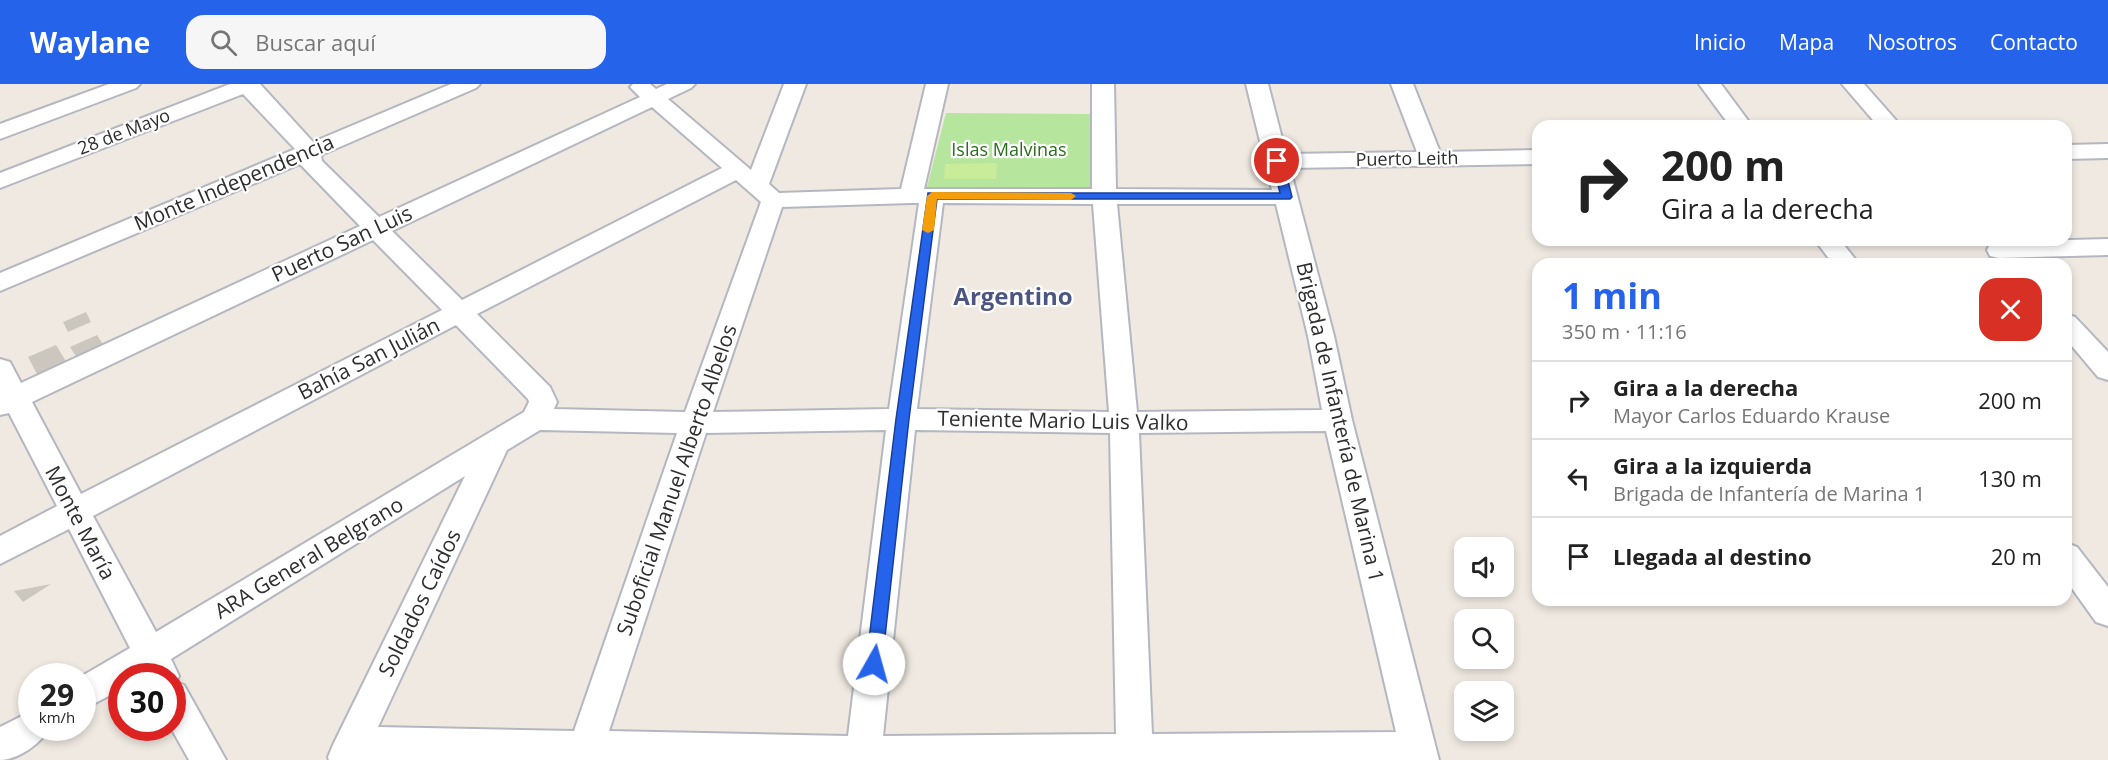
<!DOCTYPE html>
<html lang="es">
<meta charset="utf-8">
<style>
:root{--surface:#fff;--page:#f6f6f6;--text:#222;--muted:#767676;--line:#e0e0e0;--accent:#2563eb}
body{margin:0;font-family:"Open Sans",sans-serif;background:var(--page);color:var(--text);height:100vh;display:flex;flex-direction:column;font-size:22px;white-space:nowrap}
*{box-sizing:border-box;margin:0}
p{font-size:20px;color:var(--muted)}
.icon{flex:none;width:33px;height:33px;fill:none;stroke:currentColor;stroke-width:2;stroke-linecap:round;stroke-linejoin:round}
.map{position:relative;flex:1;overflow:hidden}
.side{position:absolute;left:1532px;top:174px;width:540px;height:348px;display:flex;flex-direction:column;background:var(--surface);border-radius:18px;box-shadow:0 3px 9px #0003}
.side>*{flex:none}
.guide{position:absolute;left:1532px;top:36px;width:540px;height:126px;border-radius:18px;box-shadow:0 3px 9px #0003;background:#fff;color:var(--text);overflow:hidden}
.buttons{position:absolute;left:1454px;top:453px;display:grid;gap:12px}
.buttons a{display:grid;place-items:center;width:60px;height:60px;border-radius:12px;background:var(--surface);box-shadow:0 3px 9px #0003;font-size:30px}
.speed{position:absolute;left:18px;top:579px;display:flex;gap:12px;font-size:30px;font-weight:700;text-align:center}
.speed>*{display:grid;place-content:center;width:78px;height:78px;border-radius:50%;background:var(--surface);box-shadow:0 3px 9px #0003;line-height:1}
.speed small{font-size:15px;font-weight:400}
.speed .limit{border:9px solid #d22;background:#fff;color:#111}
.pin{position:absolute;display:grid;place-items:center;width:51px;height:51px;color:#fff;margin:-26px;border:3px solid #fff;border-radius:50%;box-shadow:0 2px 6px #0007}
.me{position:absolute;width:66px;margin:-33px;rotate:7deg;stroke-linejoin:round;filter:drop-shadow(0 0 4px #0008)}
.turn{display:flex;align-items:center;gap:21px;height:126px;padding:0 30px;font-size:27px}
.turn .icon{width:78px;height:78px;stroke-width:2.5}
.turn b{display:block;font-size:42px;line-height:51px}
.round{display:grid;place-items:center;flex:none;width:63px;height:63px;border-radius:18px;background:var(--page)}
.overview{display:flex;align-items:center;justify-content:space-between;height:102px;padding:0 30px}
h1{font-size:36px;font-weight:700;line-height:45px;color:var(--accent)}
ul{padding:0;list-style:none}
li{display:flex;align-items:center;gap:18px;height:78px;padding:0 30px;border-top:2px solid var(--line)}
li div{flex:1}
li b{display:block;font-size:22px}
li em{font-style:normal}
header{display:flex;align-items:center;gap:36px;box-sizing:border-box;height:84px;padding:0 30px;background:var(--accent);color:#fff}
header strong{font-size:28px}
nav{display:flex;gap:33px;margin-inline-start:auto;font-size:21px}
.search{width:420px;height:54px;background:var(--page);display:flex;align-items:center;gap:15px;box-sizing:border-box;padding:0 21px;border-radius:18px;color:var(--muted);font-size:22px}
.map>svg:first-child{display:block}
.green{fill:#b6e59e}
.pitch{fill:#c9ec9a}
.building{fill:#cbc7bf}
.lines{fill:none;stroke-linecap:round;stroke-linejoin:round}
.minor-casing{stroke:#b4b7c1;stroke-width:4}
.minor{fill:#fff;fill-rule:evenodd}
.route{fill:#2563eb;stroke:#184099;stroke-width:1.5}
.slow{fill:#f59e0b}
.labels{text-anchor:middle;stroke-width:4.5;stroke-linejoin:round;paint-order:stroke}
.far-street-label{font-size:18px;fill:#2e2e2e;stroke:#fff}
.far-park-label{font-size:18px;fill:#2c6e1b;stroke:#fff}
.street-label{font-size:21px;fill:#2e2e2e;stroke:#fff}
.quarter-label{font-size:24px;font-weight:bold;fill:#4d5680;stroke:#fff}
</style>
<header>
<strong>Waylane</strong>
<div class="search"><svg class="icon" aria-label="search" viewBox="0 0 24 24"><circle cx="10" cy="10" r="6"/><path d="M15 15l6 6"/></svg>Buscar aquí</div>
<nav><a>Inicio</a><a>Mapa</a><a>Nosotros</a><a>Contacto</a></nav>
</header>
<div class="map">
<svg width="2108" height="676" viewBox="0 0 2108 676">
<rect width="100%" height="100%" fill="#efe9e1"/>
<path class="green" d="M946 29 1090 30 1091 104 927 103Z"/>
<path class="pitch" d="M997 79 996 95H944L945 80Z"/>
<path class="building" d="M86 228 91 238 68 248 63 238Z
M97 251 104 262 77 274 70 263Z
M56 261 67 279 38 292 28 273Z
M51 500 23 518 14 507Z"/>
<g class="lines">
<defs>
<path id="minor" d="M109 0H140L136 4 0 55V40Z
M230 0H260L313 58 451 0H480L476 4 321 71 322 77 379 133 640 13 630 3 633 0H650L656 5 667 0H695L691 4 668 15 751 86 784 0H806L769 100 779 109 901 105 926 0H948L924 105H1092V0H1114L1116 105 1272 106 1246 0H1268L1286 70 1417 68 1391 0H1413L1440 68 1538 66V80L1290 84 1334 252 1352 336 1439 676H329L328 673 333 661 465 392 171 575 179 592 176 598 184 601 226 676H189L171 644 172 592H122V605L82 626V592L130 564 69 445 0 480V452L57 422 9 329 0 331V275L10 278 21 299 360 142 300 80 0 207V189L295 65 243 10 0 104V89ZM652 23 722 84 462 216 392 147ZM736 96 761 118 685 328 554 325 557 318 550 303 477 230ZM911 119H919L889 325 713 328 782 123ZM943 119 1093 120 1109 328 917 325ZM1117 120H1276L1308 252 1322 326 1137 328ZM373 156 442 226 81 410 32 318ZM456 241 528 315 529 318 524 328 156 548 93 432ZM540 346 677 349 574 647 378 643 507 366ZM886 346 848 652 609 647 706 349ZM915 346 1110 349 1116 650 883 652ZM1326 347 1396 648 1152 650 1139 349Z
M1699 0H1721L1752 42H1730Z
M1842 0H1864L1901 42H1878Z
M2108 60V74L2066 75V61Z
M2108 155V171L1999 174 1990 172 1987 166 1990 160 1999 158Z
M1815 156H1840L1859 180H1833Z
M2066 230 2075 233 2108 268V296L2098 293 2066 255Z
M2066 459 2077 463 2108 503V542L2096 538 2066 496Z
M32 627V644H49C42 659 18 676 0 676V643Z"/>
</defs>
<use href="#minor" class="minor-casing"/>
<use href="#minor" class="minor"/>
</g>
<path class="route" d="M1277 74 1283 77 1292 113 1290 115H937L909 335 882 580 880 585 874 587 868 585 866 580 896 335 928 109H1280L1272 77Z"/>
<path class="slow" d="M932 108 1071 109 1076 112 1071 116 937 115 934 146 928 149 922 146 927 112Z"/>
<g class="labels">
<g class="far-street-label">
<text transform="translate(124 48) rotate(-21)" y="6">28 de Mayo</text>
<text transform="translate(1407 75) rotate(-1)" y="6">Puerto Leith</text>
</g>
<g class="far-park-label">
<text x="1009" y="72">Islas Malvinas</text>
</g>
<g class="street-label">
<text transform="translate(234 99) rotate(-23)" y="7">Monte Independencia</text>
<text transform="translate(342 160) rotate(-25)" y="7">Puerto San Luis</text>
<text transform="translate(369 275) rotate(-27)" y="7">Bahía San Julián</text>
<text transform="translate(1063 337) rotate(1)" y="7">Teniente Mario Luis Valko</text>
<text transform="translate(1340 338) rotate(77)" y="7">Brigada de Infantería de Marina 1</text>
<text transform="translate(677 396) rotate(-71)" y="7">Suboficial Manuel Alberto Albelos</text>
<text transform="translate(80 439) rotate(62)" y="7">Monte María</text>
<text transform="translate(309 474) rotate(-31)" y="7">ARA General Belgrano</text>
<text transform="translate(420 519) rotate(-64)" y="7">Soldados Caídos</text>
</g>
<g class="quarter-label">
<text x="1013" y="221">Argentino</text>
</g>
</g>
</svg>
<div class="buttons">
<a><svg class="icon" aria-label="sound" viewBox="0 0 24 24"><path d="M4 9h4l5-4v14l-5-4H4zM17 9q2 3 0 6"/></svg></a>
<a><svg class="icon" aria-label="search" viewBox="0 0 24 24"><circle cx="10" cy="10" r="6"/><path d="M15 15l6 6"/></svg></a>
<a><svg class="icon" aria-label="layers" viewBox="0 0 24 24"><path d="M12 4l9 5-9 5-9-5zM3 14l9 5 9-5"/></svg></a>
</div>
<div class="speed"><div>29<small>km/h</small></div><div class="limit">30</div></div>
<div class="pin" style="left:1277px;top:77px;background:#d93025"><svg class="icon" aria-label="arrive" viewBox="0 0 24 24"><path d="M6 21V4h12l-3 4 3 4H6"/></svg></div>
<svg class="me" style="left:874px;top:580px" viewBox="-20 -20 40 40"><circle r="19" fill="#fff"/><path d="M0-13L10 11 0 6-10 11z" fill="#2563eb"/></svg>
<div class="guide">
<div class="turn"><svg class="icon" aria-label="right" viewBox="0 0 24 24"><path d="M7 20v-9h11M14 6l5 5-5 5"/></svg><div><b>200 m</b>Gira a la derecha</div></div>
</div>
<section class="side">
<div class="overview"><div><h1>1 min</h1><p>350 m · 11:16</p></div><a class="round" style="background:#d93025;color:#fff"><svg class="icon" aria-label="close" viewBox="0 0 24 24"><path d="M6 6l12 12M18 6L6 18"/></svg></a></div>
<ul>
<li><svg class="icon" aria-label="right" viewBox="0 0 24 24"><path d="M7 20v-9h11M14 6l5 5-5 5"/></svg><div><b>Gira a la derecha</b><p>Mayor Carlos Eduardo Krause</p></div><em>200 m</em></li>
<li><svg class="icon" aria-label="left" viewBox="0 0 24 24"><path d="M17 20v-9H6M10 6l-5 5 5 5"/></svg><div><b>Gira a la izquierda</b><p>Brigada de Infantería de Marina 1</p></div><em>130 m</em></li>
<li><svg class="icon" aria-label="arrive" viewBox="0 0 24 24"><path d="M6 21V4h12l-3 4 3 4H6"/></svg><div><b>Llegada al destino</b></div><em>20 m</em></li>
</ul>
</section>
</div>
